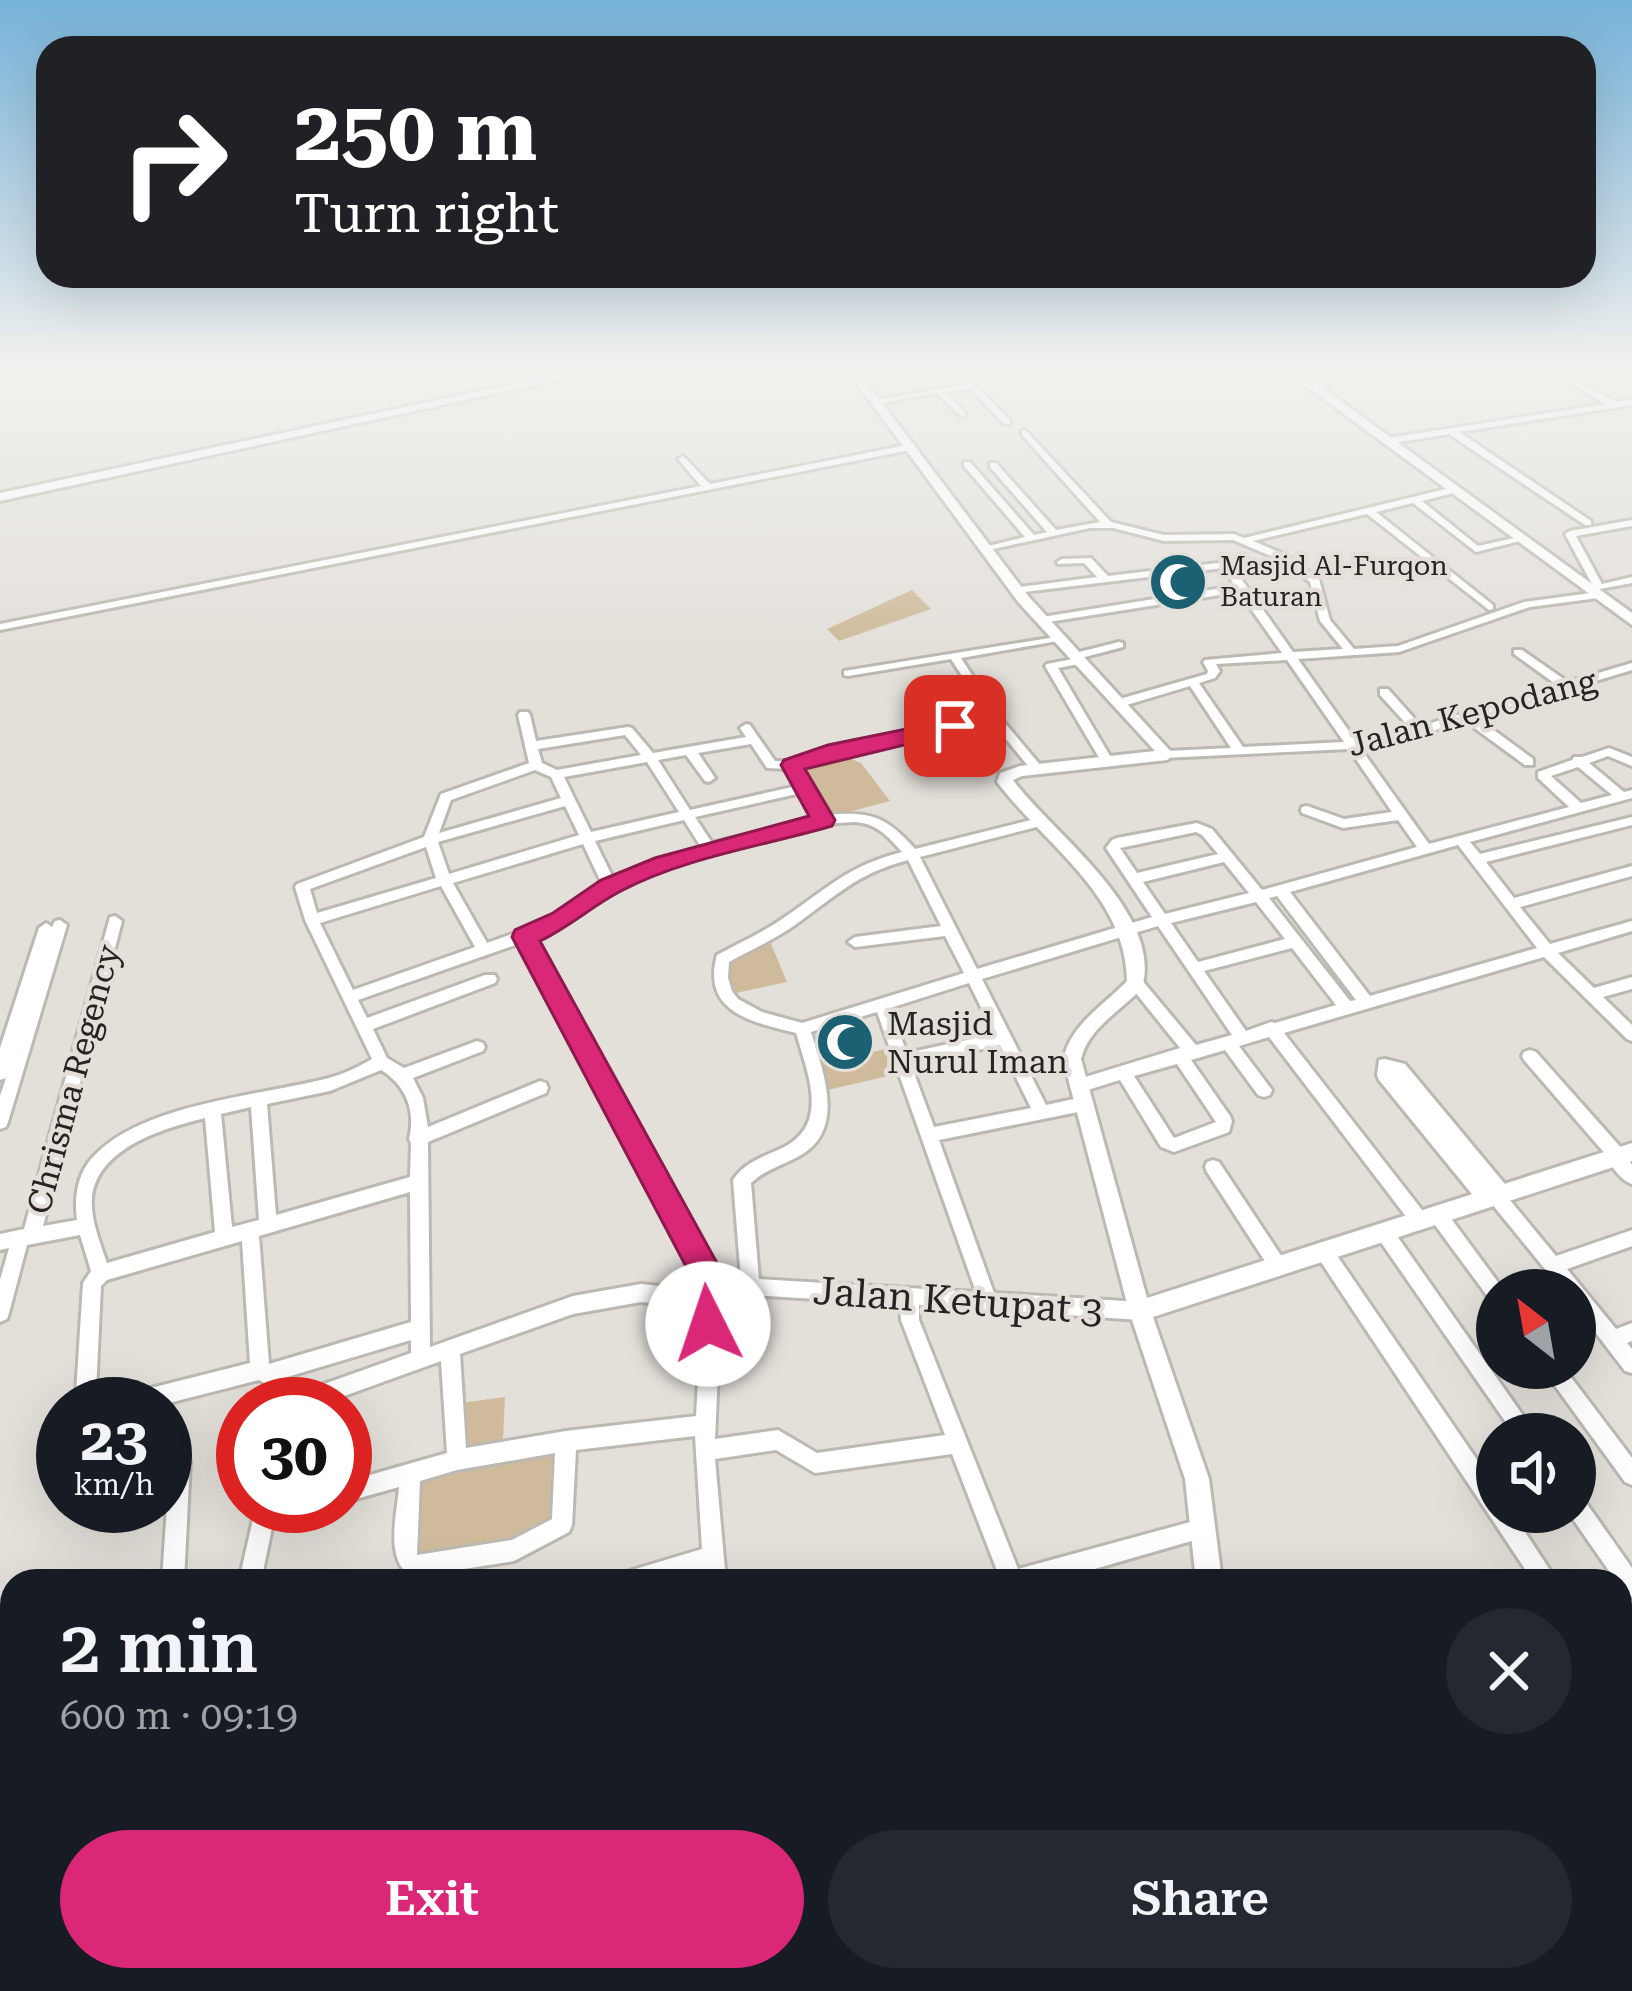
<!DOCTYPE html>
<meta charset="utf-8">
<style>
:root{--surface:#171b24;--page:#242831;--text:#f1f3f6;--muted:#9ea1a6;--accent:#db2777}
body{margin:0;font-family:"Roboto Serif",serif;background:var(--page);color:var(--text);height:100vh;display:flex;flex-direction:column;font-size:45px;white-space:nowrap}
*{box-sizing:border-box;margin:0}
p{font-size:39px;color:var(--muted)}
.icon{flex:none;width:66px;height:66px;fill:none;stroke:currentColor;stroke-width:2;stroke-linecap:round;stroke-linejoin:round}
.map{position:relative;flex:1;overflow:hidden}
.panel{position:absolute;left:0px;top:1569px;width:1632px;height:423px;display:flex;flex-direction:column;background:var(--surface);border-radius:36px 36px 0 0;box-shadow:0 12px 48px #0002}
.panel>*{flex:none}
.guide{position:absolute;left:36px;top:36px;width:1560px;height:252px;border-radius:36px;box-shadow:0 12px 48px #0002;background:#202124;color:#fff;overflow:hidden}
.needle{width:78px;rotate:329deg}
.tools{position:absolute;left:1476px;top:1269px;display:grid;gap:24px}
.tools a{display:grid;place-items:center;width:120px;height:120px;border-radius:50%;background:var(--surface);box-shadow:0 12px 48px #0002;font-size:60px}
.speed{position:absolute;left:36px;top:1377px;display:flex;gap:24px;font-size:60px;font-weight:700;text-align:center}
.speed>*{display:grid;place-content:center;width:156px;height:156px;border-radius:50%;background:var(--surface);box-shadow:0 12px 48px #0002;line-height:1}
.speed small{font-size:30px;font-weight:400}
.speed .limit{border:18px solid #d22;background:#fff;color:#111}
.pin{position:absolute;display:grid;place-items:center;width:102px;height:102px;color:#fff;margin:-51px;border-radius:24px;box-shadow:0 6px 18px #0006}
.me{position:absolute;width:132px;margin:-66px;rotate:356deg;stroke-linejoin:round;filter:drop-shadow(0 0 9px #0008)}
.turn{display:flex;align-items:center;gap:42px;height:252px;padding:0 60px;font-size:54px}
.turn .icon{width:156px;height:156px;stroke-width:2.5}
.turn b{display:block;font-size:84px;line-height:102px}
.round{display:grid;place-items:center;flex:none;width:126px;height:126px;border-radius:63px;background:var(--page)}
.headline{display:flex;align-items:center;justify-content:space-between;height:204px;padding:0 60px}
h1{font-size:72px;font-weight:600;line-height:90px}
.primary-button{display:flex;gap:24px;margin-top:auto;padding:24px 60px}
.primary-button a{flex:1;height:138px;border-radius:72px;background:var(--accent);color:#fff;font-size:48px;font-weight:600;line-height:138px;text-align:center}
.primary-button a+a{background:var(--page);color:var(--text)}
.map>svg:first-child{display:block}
.green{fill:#cfbb9b}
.building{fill:#d6b887;stroke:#a5a29c;stroke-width:3}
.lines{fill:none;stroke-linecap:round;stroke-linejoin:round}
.minor-casing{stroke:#bcb9b3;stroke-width:6}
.tertiary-casing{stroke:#bcb9b3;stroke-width:6}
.secondary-casing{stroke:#bcb9b3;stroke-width:6}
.minor{fill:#fff;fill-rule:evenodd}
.tertiary{fill:#fff;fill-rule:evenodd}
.secondary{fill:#fff;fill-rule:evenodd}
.route{fill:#db2777;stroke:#8e194d;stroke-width:3}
.labels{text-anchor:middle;stroke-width:9;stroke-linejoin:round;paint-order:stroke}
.far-poi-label{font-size:27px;fill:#262422;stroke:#e3e0da;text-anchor:start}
.street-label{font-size:33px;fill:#262422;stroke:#e3e0da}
.poi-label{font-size:33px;fill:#262422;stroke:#e3e0da;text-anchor:start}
.near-street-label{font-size:39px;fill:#262422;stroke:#e3e0da}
</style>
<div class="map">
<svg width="1632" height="1991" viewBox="0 0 1632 1991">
<rect width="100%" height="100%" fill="#e3e0da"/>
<path class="green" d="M912 590 931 609 839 641 827 629Z
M839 754 861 763 890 801 826 818 798 767Z
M769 939 787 982 731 994 725 964Z
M891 1048 901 1073 819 1092 818 1064Z
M505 1397 503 1438 478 1450 465 1448 461 1403Z
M555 1446 561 1517 515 1543 414 1559 416 1480Z"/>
<path class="building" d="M858 1027 866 1051 832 1058 824 1034Z"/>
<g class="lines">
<defs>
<path id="minor" d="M1306 370H1315L1331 384 1324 386Z
M1549 370H1560L1616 402 1632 399V405L1459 432 1591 521V525H1585L1449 434 1388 444 1384 441 1388 438 1606 404Z
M973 383 1010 420V424H1004L971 389 945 392 966 414 962 417 937 393 876 404 872 401Z
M1025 430 1111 522 1164 535 1234 534 1244 538 1454 487 1459 490 1457 492 1422 501 1478 546 1523 536 1528 539 1476 552 1413 503 1376 512 1493 605V609L1489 610 1367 514 1253 541 1286 555 1319 579 1330 620 1354 649 1398 646 1524 602 1598 592 1603 595 1598 598 1530 607 1399 652 1298 659 1356 741 1375 740 1411 729 1380 695V689H1388L1421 726 1557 685 1514 654V650H1522L1568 682 1632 663V670L1476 717 1533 759V765H1525L1465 721 1380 747 1361 749 1429 844 1569 807 1538 778V772L1572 760 1574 757H1582L1609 748 1632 757V766L1608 756 1589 763 1624 792 1632 790V798L1470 842 1480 854 1632 817V825L1486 862 1514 898 1632 866V876L1520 907 1550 944 1632 921V931L1558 953 1594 988 1632 977V989L1603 997 1632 1025V1041L1627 1039 1544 957 1284 1033 1426 1215 1429 1221 1426 1227 1420 1229 1414 1227 1269 1037 1239 1046 1272 1090 1270 1095 1264 1097 1258 1095 1225 1050 1191 1060 1230 1116 1232 1121 1229 1132 1174 1152 1161 1147 1120 1080 1078 1093 1072 1091 1070 1086 1072 1081 1180 1048 1131 987 1129 983 1131 979H1141L1196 1045 1232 1035 1158 926 982 979 1046 1105 1083 1097 1089 1099 1091 1104 1089 1109 1083 1111 939 1140 994 1293 1140 1302 1147 1305 1149 1311 1147 1317 1140 1320 919 1305V1320L1018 1569 1205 1518 1212 1521 1215 1528 1212 1535 1053 1581H1001L952 1454 815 1473 776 1450 715 1459 726 1581H704L703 1570 666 1581H621L624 1573 632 1570 702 1549 695 1436 576 1450 572 1525 569 1532 514 1561 412 1577C384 1560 397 1515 399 1487L345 1502V1482L447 1453 441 1361 322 1404H280L271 1387 259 1380 165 1404H117L120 1397 127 1394 250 1363 242 1241 107 1280 101 1286 96 1393 93 1400 86 1403 79 1400 76 1393 83 1283 91 1271 80 1235 27 1245 9 1313 7 1319 0 1322V1280L9 1248 0 1250V1234L24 1229 110 917 115 916 122 921 43 1226 77 1220C74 1198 77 1175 92 1158 141 1103 260 1096 329 1078 344 1074 358 1067 372 1059L305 920 295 887 297 884 424 837 441 794 529 763 518 715 520 712H528L530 715 536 741 628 727 632 728 653 753 746 737 740 728 746 724 750 725 775 761H791L828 748 988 716 951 659 848 676 844 675V671L1062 636 1064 638 1058 641 961 658 999 716 1041 766V772H1033L992 722 831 755 799 767 827 815C870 811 886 816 915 849L1039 818 1044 819 1046 822 1044 825 920 857 977 969 1152 917 1106 848 1112 840 1117 838 1197 823 1212 829 1262 890 1417 847 1398 820 1343 828 1302 813 1301 810 1302 807 1307 806 1344 819 1392 812 1349 749 1163 758 1161 755 1167 751 1231 748 1190 686 1120 707 1114 703 1116 700 1207 674 1208 671 1203 662 1205 660 1282 653 1239 592 1042 623 1037 620 1042 617 1235 586 1223 568 1016 593 1012 592V588L1097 577 1084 563 1058 564 1057 562 1062 559 1091 558 1108 576 1226 562 1230 563 1293 652 1343 649 1320 621 1310 582 1278 559 1233 540 1164 541 1113 528H1090L984 551V547L1025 537 964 466V462H970L1034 535 1047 532 990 467V463H996L1056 530 1100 522 1022 435V431ZM1287 660 1344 742 1243 747 1199 683 1215 678 1220 671 1216 664ZM625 735 641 755 557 770 542 763 538 749ZM751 744 767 768 788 769 797 786 690 810 658 760 686 755 705 781 709 782 715 778 698 753ZM647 762 679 812 591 832 564 777ZM1578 767 1612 795 1581 803 1551 776ZM535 770 551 777 561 798 439 833 451 800ZM801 793 815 818 712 843 695 817ZM565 806 579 835 449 874 438 842ZM684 820 701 847 657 860 613 878 595 841ZM854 822C876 823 888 836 902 852 848 866 829 887 785 917 764 932 739 943 717 955 701 1013 753 1022 796 1033 808 1075 831 1126 780 1149 762 1157 744 1163 733 1180L741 1280 722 1284 533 939 564 924 616 888 666 867 823 824ZM1196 832 1202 835 1218 854 1137 873 1120 848ZM583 844 602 884 543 923 487 943 453 883ZM1458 845 1537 948 1370 996 1290 892ZM426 847 436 878 317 913 310 889ZM908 860 941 926 855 937 848 942 855 947 945 936 964 973 802 1023 762 1012 738 999 732 991 728 978 729 962C751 950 775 939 795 925 837 895 856 874 908 860ZM1224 862 1249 893 1165 914 1143 882ZM441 886 475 947 353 990 320 923ZM1277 896 1356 1000 1350 1001 1269 898ZM1256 902 1285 939 1198 962 1171 923ZM521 943 707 1291 641 1284 573 1296 430 1347 428 1142 546 1093 548 1088 546 1083 540 1081 428 1127 423 1098 413 1078 483 1051 485 1047 483 1043 477 1041 404 1068 387 1058 373 1029 495 983 497 979 495 975H485L367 1018 358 1000ZM1292 948 1336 1005 1275 1023 1271 1022 1246 1031 1204 971ZM969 983 994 1034 907 1053 890 1008ZM877 1012 976 1292 759 1279 751 1183C766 1169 784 1165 801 1155 846 1129 823 1071 811 1032ZM1000 1045 1031 1108 934 1127 911 1065ZM1177 1064 1216 1122 1174 1138 1134 1076ZM381 1070C406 1085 416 1111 409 1139L411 1143 410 1177 276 1215 267 1104 330 1091ZM251 1107 259 1220 232 1227 221 1114ZM205 1118 215 1232 107 1263C100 1242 90 1219 92 1197 98 1147 165 1128 205 1118ZM410 1192 411 1322 269 1364 259 1236ZM767 1296 900 1304 901 1320 945 1435 817 1453 778 1430 715 1439 721 1305 731 1298ZM641 1302 702 1308 696 1416 566 1431 466 1448 460 1354 573 1314ZM411 1340V1353L296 1394 287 1377ZM555 1453 552 1519 512 1540 417 1555 420 1481 457 1470Z
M912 444 915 445V449L0 630V624L701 486 678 459 683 456 710 484Z
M1632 520V526L1576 536 1602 584 1632 577V583L1589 591V587L1593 586 1565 534 1570 531Z
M1119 642 1123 643V647L1081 658 1086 661 1084 663 1058 668 1113 761 1107 765 1101 761 1045 666 1047 664 1073 659 1069 656 1071 654Z
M60 920 67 925 8 1122 6 1127 0 1129V1096L6 1078 0 1080V1048L39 928 46 923 52 927 55 921Z
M1530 1050 1536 1052 1624 1151 1632 1165V1184C1622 1181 1610 1166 1607 1156L1524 1060 1522 1056 1524 1052Z
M1385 1059 1405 1064 1509 1189 1512 1194 1509 1199 1556 1256 1632 1230V1246L1567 1269 1616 1329 1632 1323V1341L1627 1343 1632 1349V1373L1625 1371 1575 1306V1290H1562L1492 1204 1486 1207 1480 1204 1379 1080 1377 1075 1379 1060Z
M1213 1160 1219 1162 1284 1260 1287 1266 1284 1272 1278 1274 1272 1272 1207 1172 1205 1167 1207 1162Z
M1438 1207 1444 1209 1503 1289 1497 1290V1304L1491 1301 1432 1221 1429 1215 1432 1209Z
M1384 1224 1390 1226 1536 1434H1514L1378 1238 1375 1232 1378 1226Z
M1323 1242 1329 1244 1497 1489V1512H1512L1557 1581H1533L1317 1256 1314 1250 1317 1244Z
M1542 1368H1564L1632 1458V1485L1625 1482Z
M180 1451 187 1454 190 1461 184 1581H162L170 1461 173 1454Z
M1575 1494 1582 1497 1632 1568V1597C1624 1593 1620 1590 1620 1581H1616L1568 1512H1575Z
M256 1506H306L303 1513 273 1523 261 1581H239Z
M1620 1682C1632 1689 1632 1706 1632 1722 1615 1715 1620 1698 1620 1682Z
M12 1814V1838L0 1842V1818Z
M1632 1822V1846L1620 1851V1827Z
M136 1980H162L159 1991H133Z
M283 1980H309L308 1991H282Z
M744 1980H770L772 1991H746Z
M923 1980H977L973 1989 968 1991H915L919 1982Z
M992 1980H1020L1025 1991H997Z
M1153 1980H1179L1183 1991H1157Z
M1284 1980H1327L1323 1989 1319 1991H1276L1280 1982Z
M1537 1980H1564L1569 1991H1542Z"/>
<path id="tertiary" d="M847 370H857L1029 597 1174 755 1167 760 1022 776 1013 780C1052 833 1164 912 1142 988 1121 1011 1089 1027 1081 1059L1147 1298 1632 1143V1161L1153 1317 1209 1479 1222 1581H1196L1185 1479 1129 1311 1063 1059C1072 1023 1102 1007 1127 981 1126 895 1045 845 997 782L1000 773 1020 766 1155 751 1019 603Z
M1218 1980H1248L1249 1991H1219Z"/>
<path id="secondary" d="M579 370H603L0 501V493Z
M1284 370H1298L1632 613V625Z"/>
</defs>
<use href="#minor" class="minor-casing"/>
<use href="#tertiary" class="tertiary-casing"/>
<use href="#secondary" class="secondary-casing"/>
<use href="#minor" class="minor"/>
<use href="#tertiary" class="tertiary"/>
<use href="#secondary" class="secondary"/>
</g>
<linearGradient id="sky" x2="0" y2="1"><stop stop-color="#76b2d9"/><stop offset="0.57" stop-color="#f2f1ee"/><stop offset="1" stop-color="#f2f1ee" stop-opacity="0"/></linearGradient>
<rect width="1632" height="649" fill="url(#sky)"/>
<path class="route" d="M955 719 966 726 962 731 805 769 835 820 832 826C763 846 682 858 619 892 591 907 569 927 540 941L734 1294 720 1335 708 1340 696 1335 691 1324 699 1291 512 937 515 930 553 913 601 880 655 858 809 816 781 765 784 760 828 745Z"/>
<defs>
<symbol id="mosque-disc" viewBox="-11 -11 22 22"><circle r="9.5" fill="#1c6073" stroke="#e3e0da"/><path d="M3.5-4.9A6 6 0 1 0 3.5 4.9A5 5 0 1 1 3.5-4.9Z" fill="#fff"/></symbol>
</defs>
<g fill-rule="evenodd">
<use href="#mosque-disc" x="1145" y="549" width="66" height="66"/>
<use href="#mosque-disc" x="812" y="1009" width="66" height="66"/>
</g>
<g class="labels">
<g class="far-poi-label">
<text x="1220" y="575">Masjid Al-Furqon<tspan x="1220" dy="31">Baturan</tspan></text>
</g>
<g class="street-label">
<text transform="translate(1472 712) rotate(-15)" y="12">Jalan Kepodang</text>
<text transform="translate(73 1079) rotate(-75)" y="12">Chrisma Regency</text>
</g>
<g class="poi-label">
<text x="887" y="1035">Masjid<tspan x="887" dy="38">Nurul Iman</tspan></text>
</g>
<g class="near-street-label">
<text transform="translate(958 1300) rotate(4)" y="14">Jalan Ketupat 3</text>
</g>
</g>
</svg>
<div class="tools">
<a><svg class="needle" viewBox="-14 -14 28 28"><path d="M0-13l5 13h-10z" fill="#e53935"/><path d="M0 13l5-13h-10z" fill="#9ea1a6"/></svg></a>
<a><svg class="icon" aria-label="sound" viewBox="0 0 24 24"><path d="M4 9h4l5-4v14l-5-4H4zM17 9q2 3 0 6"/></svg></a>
</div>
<div class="speed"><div>23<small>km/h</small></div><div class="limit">30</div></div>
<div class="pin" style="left:955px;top:726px;background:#d93025"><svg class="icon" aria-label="arrive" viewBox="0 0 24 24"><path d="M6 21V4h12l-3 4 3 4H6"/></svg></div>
<svg class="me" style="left:708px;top:1324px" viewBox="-20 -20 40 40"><circle r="19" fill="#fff"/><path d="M0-13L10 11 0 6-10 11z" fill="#db2777"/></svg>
<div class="guide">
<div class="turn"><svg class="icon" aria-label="right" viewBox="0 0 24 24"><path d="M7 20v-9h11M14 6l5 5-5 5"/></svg><div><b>250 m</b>Turn right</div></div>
</div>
<section class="panel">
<div class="headline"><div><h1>2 min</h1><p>600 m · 09:19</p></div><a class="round"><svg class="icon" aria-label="close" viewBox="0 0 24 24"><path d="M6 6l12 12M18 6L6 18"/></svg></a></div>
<div class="primary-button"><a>Exit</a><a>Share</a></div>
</section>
</div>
